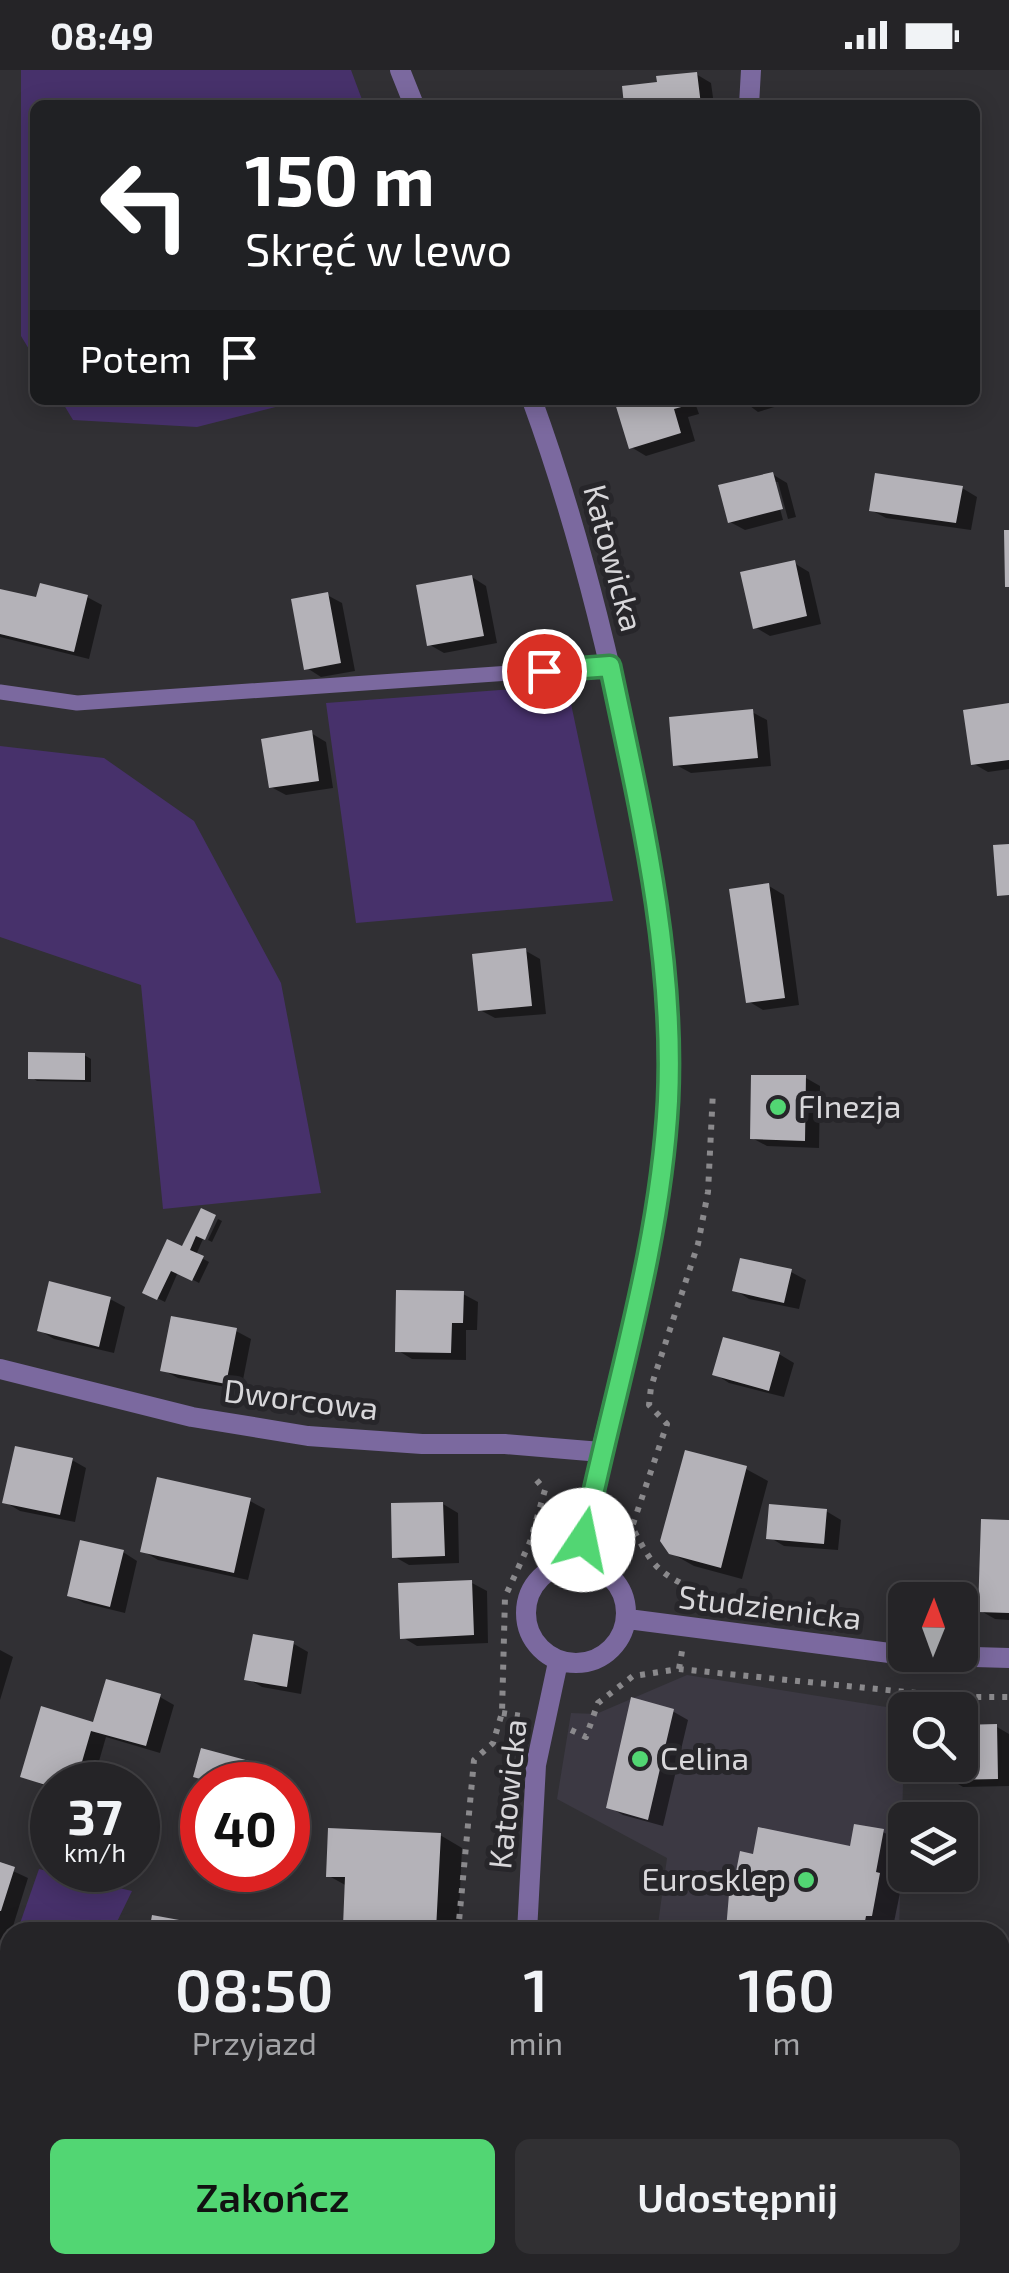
<!DOCTYPE html>
<html lang="pl">
<meta charset="utf-8">
<style>
:root{--surface:#252427;--page:#313033;--text:#f1f3f6;--muted:#a3a4a7;--line:#424144;--accent:#52d673}
body{margin:0;font-family:"Exo 2",sans-serif;background:var(--page);color:var(--text);height:100vh;display:flex;flex-direction:column;font-size:38px;white-space:nowrap}
*{box-sizing:border-box;margin:0}
p{font-size:32px;color:var(--muted)}
.icon{flex:none;width:55px;height:55px;fill:none;stroke:currentColor;stroke-width:2;stroke-linecap:round;stroke-linejoin:round}
.map{position:relative;flex:1;overflow:hidden}
.sheet{position:absolute;left:0px;top:1852px;width:1010px;height:352px;display:flex;flex-direction:column;background:var(--surface);border-radius:30px 30px 0 0;box-shadow:0 5px 25px #0003,0 0 0 2px var(--line)}
.sheet>*{flex:none}
.hud{position:absolute;left:30px;top:30px;width:950px;height:305px;border-radius:15px;box-shadow:0 5px 25px #0003,0 0 0 2px var(--line);background:#202124;color:#fff;overflow:hidden}
.needle{width:65px;rotate:1deg}
.buttons{position:absolute;left:888px;top:1512px;display:grid;gap:20px}
.buttons a{display:grid;place-items:center;width:90px;height:90px;border-radius:15px;background:var(--surface);box-shadow:0 5px 25px #0003,0 0 0 2px var(--line);font-size:50px}
.speed{position:absolute;left:30px;top:1692px;display:flex;gap:20px;font-size:50px;font-weight:700;text-align:center}
.speed>*{display:grid;place-content:center;width:130px;height:130px;border-radius:50%;background:var(--surface);box-shadow:0 5px 25px #0003,0 0 0 2px var(--line);line-height:1}
.speed small{font-size:25px;font-weight:400}
.speed .limit{border:15px solid #d22;background:#fff;color:#111}
.pin{position:absolute;display:grid;place-items:center;width:85px;height:85px;color:#fff;margin:-42px;border:5px solid #fff;border-radius:50%;box-shadow:0 2px 10px #0007}
.me{position:absolute;width:110px;margin:-55px;rotate:11deg;stroke-linejoin:round;filter:drop-shadow(0 0 8px #0008)}
.turn{display:flex;align-items:center;gap:35px;height:210px;padding:0 50px;font-size:45px}
.turn .icon{width:130px;height:130px;stroke-width:2.5}
.turn b{display:block;font-size:70px;line-height:85px}
.then{display:flex;align-items:center;height:95px;padding:0 50px;background:#0003;gap:20px;font-size:38px}
.eta{display:flex;justify-content:space-evenly;align-items:center;height:170px;text-align:center}
.eta b{font-size:60px;font-weight:600;line-height:70px}
.button{display:flex;gap:20px;margin-top:auto;padding:20px 50px}
.button a{flex:1;height:115px;border-radius:15px;background:var(--accent);color:#111;font-size:40px;font-weight:600;line-height:115px;text-align:center}
.button a+a{background:var(--page);color:var(--text)}
.status{display:flex;justify-content:space-between;align-items:center;height:70px;padding:0 50px;background:var(--surface);direction:ltr}
.status svg{height:28px;fill:currentColor}
.map>svg:first-child{display:block}
.built{fill:#3c3943}
.green{fill:#47316b}
.shadow{fill:#0007}
.building{fill:#b4b2b8}
.lines{fill:none;stroke-linecap:round;stroke-linejoin:round}
.path{stroke:#8a898c;stroke-width:6;stroke-dasharray:5 8;stroke-linecap:butt}
.service{stroke:#7b699f;stroke-width:15}
.minor{stroke:#7b699f;stroke-width:20}
.tertiary{stroke:#7b699f;stroke-width:20}
.route-casing{stroke:#358b4b;stroke-width:25}
.route{stroke:#52d673;stroke-width:18}
.poi-dot{fill:#52d673;stroke:#27262a;stroke-width:4}
.labels{text-anchor:middle;stroke-width:10;stroke-linejoin:round;paint-order:stroke}
.street-label{font-size:32px;fill:#d8d7da;stroke:#27262a}
.poi-label{font-size:32px;fill:#d8d7da;stroke:#27262a;text-anchor:start}
</style>
<div class="status"><b>08:49</b><svg viewBox="0 0 49 12"><path d="M0 12V9h3v3zM5 12V6h3v6zM10 12V3h3v9zM15 12V0h3v12zM26 1h20v11H26zM47 4h2v5h-2z"/></svg></div>
<div class="map">
<svg width="1009" height="2203" viewBox="0 0 1009 2203">
<rect width="100%" height="100%" fill="#313034"/>
<path class="built" d="M687 1605 905 1640 899 1862H657L667 1788 557 1729 571 1643 596 1644Z
M0 1982 10 1984V2195H473V2203H0Z"/>
<path class="green" d="M21 0H351L364 35H35V289L21 266Z
M61 330H303L197 357 73 350Z
M567 615 613 831 356 853 326 633Z
M0 676 104 688 194 751 281 913 321 1123 163 1139 141 915 0 867Z
M39 1799 132 1821 112 1862H17Z
M1009 1967V2203H886L887 2195H1000V1968Z
M0 2029 10 2030V2114H0Z"/>
<path class="shadow" d="M696 4 711 13 714 35H627Z
M617 330H694L699 344 688 347 695 371 646 386 631 377Z
M742 330H780L781 335 758 342Z
M772 404 787 413 796 447 788 449 778 412H773L783 450 745 460 730 452Z
M962 418 977 427 971 460 886 448 871 440Z
M794 493 809 502 821 554 770 566 755 557Z
M472 507 486 516 497 573 444 583 430 575Z
M0 521 38 530 87 527 102 535 89 589 0 567Z
M327 525 342 533 355 601 321 607 307 598Z
M1009 636V699L988 702 974 694Z
M752 642 767 650 771 696 691 703 676 695Z
M311 663 326 672 333 718 286 725 271 717Z
M769 816 784 825 799 935 763 940 748 931Z
M526 881 540 889 546 944 495 948 480 940Z
M84 985 91 989V1012L37 1011 31 1007Z
M806 1008 820 1016 819 1078 767 1076 752 1068Z
M213 1146 196 1185 209 1192 199 1213 178 1202 165 1232 145 1222Z
M218 1149 222 1151 212 1172 208 1170Z
M791 1202 806 1210 799 1239 749 1229 735 1220Z
M463 1224 478 1232 477 1260H466V1290L412 1289 397 1280Z
M110 1229 125 1237 114 1283 54 1269 39 1260Z
M236 1261 251 1269 241 1320 178 1308 163 1300Z
M779 1284 794 1293 784 1327 729 1313 715 1304Z
M72 1390 86 1398 75 1452 20 1441 5 1432Z
M746 1399 768 1411 742 1509 694 1496 671 1483Z
M250 1431 265 1439 248 1510 158 1490 143 1481Z
M443 1434 458 1443 459 1493 409 1495 395 1487Z
M826 1441 841 1450 838 1480 784 1476 769 1467Z
M1009 1453V1550L995 1549 981 1541Z
M123 1482 137 1491 125 1543 84 1533 70 1525Z
M472 1513 487 1521 488 1573 417 1576 402 1567Z
M294 1574 308 1582 301 1624 262 1617 247 1608Z
M0 1580 13 1587 0 1630Z
M160 1627 174 1635 160 1683 106 1667 93 1712 106 1715H52V1719L23 1706 95 1655Z
M633 1631 674 1642 688 1650 663 1756 623 1745 609 1737Z
M960 1657H997L1009 1664V1716L963 1717 948 1708V1695H960Z
M267 1698 281 1707 279 1715H212L196 1706Z
M138 1725 148 1731 140 1763H138Z
M883 1762 905 1774 897 1815 901 1818 893 1857 888 1856 887 1862H736L728 1858 754 1786 852 1779Z
M440 1765 462 1778 458 1862H358L345 1855 347 1816 329 1806Z
M0 1795 28 1808 0 1898Z
M80 2195H215L221 2199 222 2203H80Z
M243 2195H364V2203H244Z
M377 2195H410V2201L384 2202Z
M637 2195H700L699 2203H647Z"/>
<path class="building" d="M697 2 701 35H624L622 16 657 12 656 6Z
M614 330H683L685 336 674 339 681 363 629 379Z
M773 402 783 439 728 453 718 415Z
M875 403 963 416 956 453 869 441Z
M1004 460H1009V517H1005Z
M795 490 807 546 753 559 740 502Z
M472 505 484 566 427 576 416 515Z
M40 513 88 525 74 582 0 564V519L36 527Z
M328 522 341 593 304 600 291 529Z
M1009 633V690L971 695 963 640Z
M753 639 758 688 673 696 669 647Z
M312 660 319 711 269 718 261 669Z
M1009 774V825L997 826 993 775Z
M769 813 785 928 746 933 729 819Z
M526 878 532 936 478 941 472 884Z
M28 982 85 983V1010L28 1009Z
M751 1005H806L805 1071 750 1069Z
M201 1138 216 1145 205 1170 196 1166 190 1180 204 1186 192 1211 171 1201 157 1230 142 1223 167 1169 182 1176Z
M740 1188 792 1199 784 1233 732 1221Z
M49 1211 111 1227 99 1277 37 1261Z
M396 1220 464 1221 463 1253H452L451 1283 395 1282Z
M171 1246 237 1258 226 1314 160 1301Z
M723 1267 780 1282 769 1321 712 1305Z
M15 1376 73 1388 60 1445 2 1433Z
M685 1380 747 1396 721 1498 669 1484 660 1471Z
M157 1407 251 1428 234 1503 140 1482Z
M443 1432 445 1486 392 1488 391 1433Z
M769 1434 827 1439 824 1474 766 1469Z
M981 1449 1009 1450V1543L978 1542Z
M80 1470 124 1480 110 1537 67 1526Z
M472 1510 474 1565 400 1569 398 1513Z
M253 1564 294 1571 287 1617 244 1610Z
M106 1609 161 1624 146 1676 91 1661 79 1702 72 1700 68 1715 52 1717 20 1707 41 1636 93 1652Z
M631 1627 674 1639 648 1750 606 1738Z
M997 1654 998 1709 946 1710 945 1695H960V1655Z
M201 1678 268 1696 263 1715H222L193 1707Z
M82 1706 111 1714V1715H80Z
M854 1754 884 1759 876 1802 880 1803 872 1846H866L863 1862 726 1860 730 1812 735 1807 740 1781 753 1784 758 1757 850 1776Z
M328 1758 441 1763 436 1860 343 1856 345 1807H326Z
M0 1792 15 1797 1 1841H0Z
M152 1845 239 1861V1862H149Z
M77 2195H201V2203H77Z
M241 2195H337V2203H241Z
M375 2195H404V2199H375Z
M635 2195H685L684 2203 634 2198Z"/>
<g class="lines">
<path class="path" d="M693 1529 695 1520C655 1501 653 1496 632 1457L667 1354 649 1335 651 1317 698 1174 708 1122 713 1021
M679 1599 682 1581
M502 1643 521 1646
M571 1660 586 1667 598 1633 633 1606 679 1599 956 1627H1009
M458 1862 474 1690 493 1673 502 1643 505 1527 530 1472 545 1420 533 1406
M355 2195 356 2203
M482 2195V2203"/>
<path class="service" d="M0 622 77 633 610 596"/>
<path class="minor" d="M749 35 751 0
M0 1935 10 1937"/>
<path class="tertiary" d="M400 0 414 35
M532 330C572 439 601 552 625 665 657 818 679 959 660 1115 650 1206 621 1293 601 1381 593 1418 586 1455 579 1493
M0 1299 192 1347 308 1366 422 1374H505L601 1382
M526 1543a50 50 0 1 1 100 0a50 50 0 1 1-100 0Z
M628 1549 905 1585
M905 1585 1009 1588
M527 1862 536 1695 558 1592
M527 2195 528 2203"/>
</g>
<g class="lines">
<defs>
<path id="route" d="M544 601 610 596C640 739 675 884 668 1031 660 1181 613 1324 583 1470"/>
</defs>
<use href="#route" class="route-casing"/>
<use href="#route" class="route"/>
</g>
<g class="poi-dot">
<circle cx="778" cy="1037" r="10"/>
<circle cx="640" cy="1689" r="10"/>
<circle cx="806" cy="1810" r="10"/>
</g>
<g class="labels">
<g class="street-label">
<text transform="translate(613 488) rotate(75)" y="11">Katowicka</text>
<text transform="translate(301 1330) rotate(7)" y="11">Dworcowa</text>
<text transform="translate(770 1538) rotate(7)" y="11">Studzienicka</text>
<text transform="translate(508 1724) rotate(-84)" y="11">Katowicka</text>
</g>
<g class="poi-label">
<text x="798" y="1048">FInezja</text>
<text x="660" y="1700">Celina</text>
<text x="786" y="1821" text-anchor="end">Eurosklep</text>
</g>
</g>
</svg>
<div class="buttons">
<a><svg class="needle" viewBox="-14 -14 28 28"><path d="M0-13l5 13h-10z" fill="#e53935"/><path d="M0 13l5-13h-10z" fill="#a3a4a7"/></svg></a>
<a><svg class="icon" aria-label="search" viewBox="0 0 24 24"><circle cx="10" cy="10" r="6"/><path d="M15 15l6 6"/></svg></a>
<a><svg class="icon" aria-label="layers" viewBox="0 0 24 24"><path d="M12 4l9 5-9 5-9-5zM3 14l9 5 9-5"/></svg></a>
</div>
<div class="speed"><div>37<small>km/h</small></div><div class="limit">40</div></div>
<div class="pin" style="left:544px;top:601px;background:#d93025"><svg class="icon" aria-label="arrive" viewBox="0 0 24 24"><path d="M6 21V4h12l-3 4 3 4H6"/></svg></div>
<svg class="me" style="left:583px;top:1470px" viewBox="-20 -20 40 40"><circle r="19" fill="#fff"/><path d="M0-13L10 11 0 6-10 11z" fill="#52d673"/></svg>
<div class="hud">
<div class="turn"><svg class="icon" aria-label="left" viewBox="0 0 24 24"><path d="M17 20v-9H6M10 6l-5 5 5 5"/></svg><div><b>150 m</b>Skręć w lewo</div></div>
<div class="then">Potem<svg class="icon" aria-label="arrive" viewBox="0 0 24 24"><path d="M6 21V4h12l-3 4 3 4H6"/></svg></div>
</div>
<section class="sheet">
<div class="eta">
<div><b>08:50</b><p>Przyjazd</p></div>
<div><b>1</b><p>min</p></div>
<div><b>160</b><p>m</p></div>
</div>
<div class="button"><a>Zakończ</a><a>Udostępnij</a></div>
</section>
</div>
